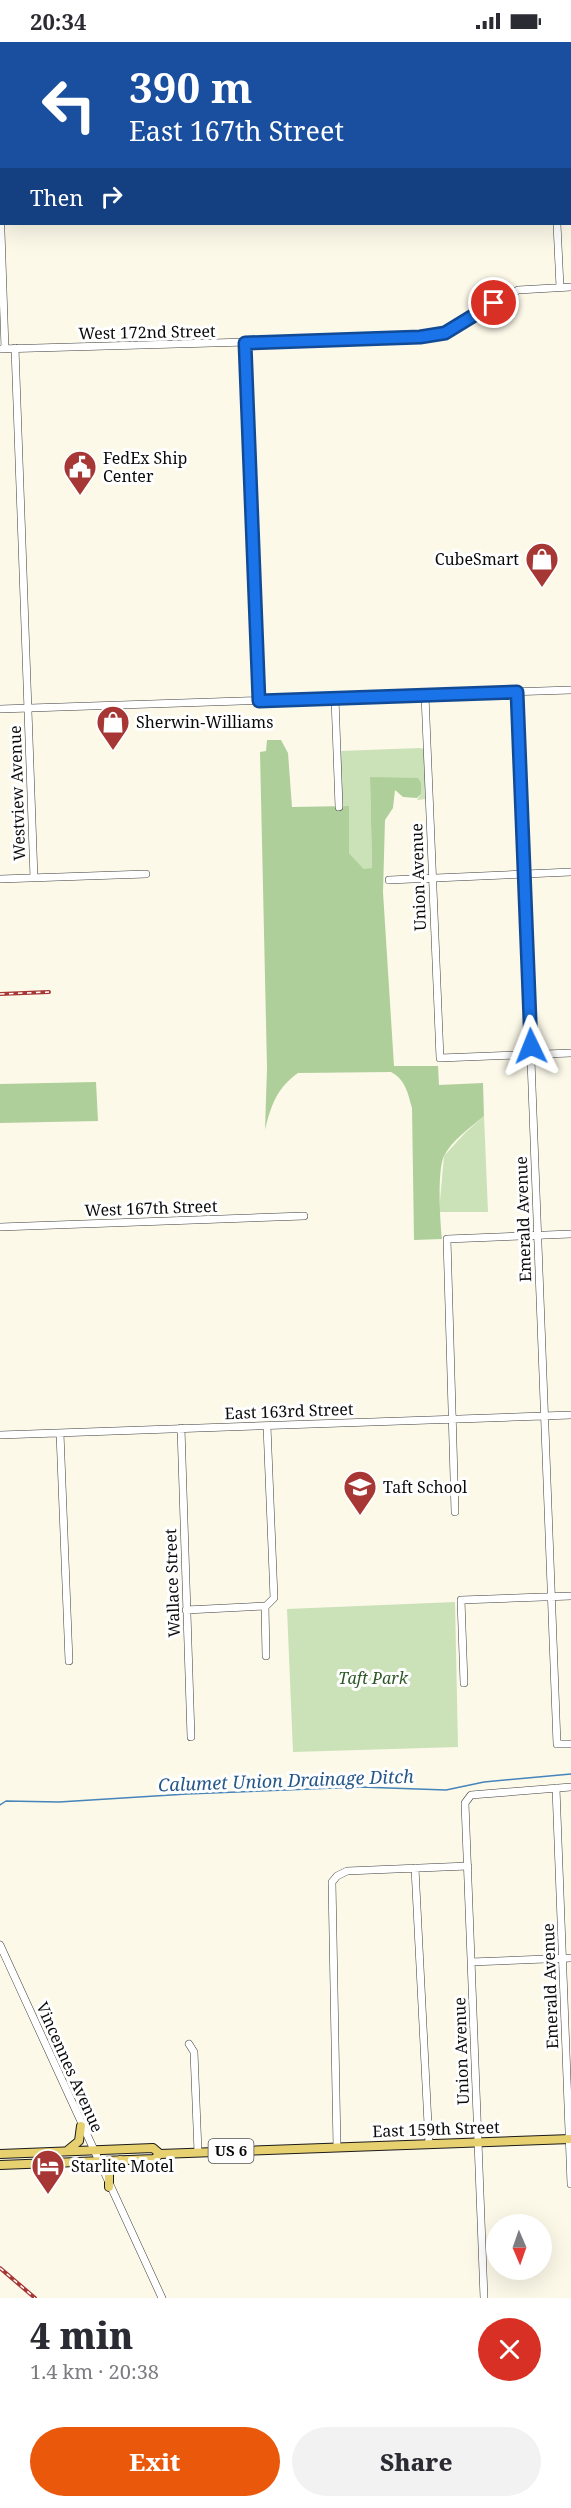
<!DOCTYPE html>
<meta charset="utf-8">
<style>
:root{--surface:#fff;--page:#f2f2f3;--text:#2b2b33;--muted:#7c7c81;--accent:#ea580c}
body{margin:0;font-family:"Noto Serif",serif;background:var(--page);color:var(--text);height:100vh;display:flex;flex-direction:column;font-size:22px;white-space:nowrap}
*{box-sizing:border-box;margin:0}
p{font-size:20px;color:var(--muted)}
.icon{flex:none;width:33px;height:33px;fill:none;stroke:currentColor;stroke-width:2;stroke-linecap:round;stroke-linejoin:round}
.map{position:relative;height:2256px;overflow:hidden}
.drawer{display:flex;flex-direction:column;background:var(--surface);flex:1}
.drawer>*{flex:none}
.guide{position:absolute;left:0px;top:0px;width:572px;height:183px;box-shadow:0 6px 24px #0002;background:#1a4fa0;color:#fff;overflow:hidden}
.needle{width:39px;rotate:178deg}
.tools{position:absolute;left:486px;top:2172px;display:grid;gap:12px}
.tools a{display:grid;place-items:center;width:66px;height:66px;border-radius:50%;background:var(--surface);box-shadow:0 6px 24px #0002;font-size:30px}
.pin{position:absolute;display:grid;place-items:center;width:51px;height:51px;color:#fff;margin:-26px;border:3px solid #fff;border-radius:50%;box-shadow:0 2px 6px #0007}
.me{position:absolute;width:66px;margin:-33px;rotate:358deg;stroke-linejoin:round;filter:drop-shadow(0 0 4px #0008)}
.turn{display:flex;align-items:center;gap:21px;height:126px;padding:0 30px;font-size:27px}
.turn .icon{width:78px;height:78px;stroke-width:2.5}
.turn b{display:block;font-size:42px;line-height:51px}
.then{display:flex;align-items:center;height:57px;padding:0 30px;background:#0003;gap:12px;font-size:22px}
.round{display:grid;place-items:center;flex:none;width:63px;height:63px;border-radius:32px;background:var(--page)}
.headline{display:flex;align-items:center;justify-content:space-between;height:102px;padding:0 30px}
h1{font-size:36px;font-weight:800;line-height:45px}
.primary-button{display:flex;gap:12px;margin-top:auto;padding:12px 30px}
.primary-button a{flex:1;height:69px;border-radius:36px;background:var(--accent);color:#fff;font-size:24px;font-weight:800;line-height:69px;text-align:center}
.primary-button a+a{background:var(--page);color:var(--text)}
.status{display:flex;justify-content:space-between;align-items:center;height:42px;padding:0 30px;background:var(--surface);direction:ltr}
.status svg{height:16px;fill:currentColor}
.map>svg:first-child{display:block}
.green{fill:#cbe1b8}
.forest{fill:#afcf9a}
.lines{fill:none;stroke-linecap:round;stroke-linejoin:round}
.stream{stroke:#4684ba;stroke-width:1.5}
.minor-casing{stroke:#3d3d3d;stroke-width:8}
.major-casing{stroke:#1b1b1b;stroke-width:10}
.highway-casing{stroke:#1b1b1b;stroke-width:12}
.minor{stroke:#fff;stroke-width:7}
.major{stroke:#e6d06f;stroke-width:8}
.highway{stroke:#e0a463;stroke-width:10}
.rail-casing{stroke:#a63735;stroke-width:4}
.rail{stroke:#fff;stroke-width:1.5;stroke-dasharray:4.5;stroke-linecap:butt}
.route-casing{stroke:#114b97;stroke-width:15}
.route{stroke:#1a73e8;stroke-width:10}
.labels{text-anchor:middle;stroke-width:6;stroke-linejoin:round;paint-order:stroke}
.shield{fill:#fff;stroke:#545454;stroke-width:1.5}
.shield-label{font-size:15px;font-weight:bold;fill:#0a0a0a}
.street-label{font-size:16px;fill:#0a0a0a;stroke:#fff}
.poi-label{font-size:16px;fill:#0a0a0a;stroke:#fff;text-anchor:start}
.park-label{font-size:16px;font-style:italic;fill:#2b5724;stroke:#fff}
.water-label{font-size:18px;font-style:italic;fill:#255789;stroke:#fff}
</style>
<div class="status"><b>20:34</b><svg viewBox="0 0 49 12"><path d="M0 12V9h3v3zM5 12V6h3v6zM10 12V3h3v9zM15 12V0h3v12zM26 1h20v11H26zM47 4h2v5h-2z"/></svg></div>
<div class="map">
<svg width="571" height="2256" viewBox="0 0 571 2256">
<rect width="100%" height="100%" fill="#fcf9e9"/>
<path class="green" d="M420 706 424 707 426 757 417 758 421 752V742L370 735 372 827H364L349 811V764H342L340 709Z
M484 1074 488 1170H439L444 1114 465 1091Z
M455 1560 458 1705 293 1710 287 1567Z"/>
<path class="forest" d="M267 698H281L288 711 292 765 349 764V811L364 827 372 826 370 735 418 736 421 741V752L417 756 403 755 395 748 393 766 385 778 383 850 394 1024H438L439 1043 483 1041 484 1074C471 1085 452 1098 444 1114 437 1128 440 1180 442 1197L414 1198 412 1066C408 1051 405 1037 391 1030L298 1031C277 1046 271 1063 265 1088L267 1026 260 710 266 709Z
M96 1040 98 1079 0 1081V1042Z"/>
<g class="lines">
<path class="stream" d="M0 1763 6 1759 59 1760 187 1752 360 1745 446 1748 484 1740 571 1732"/>
<defs>
<path id="minor" d="M457 0 459 2
M0 160 5 307
M557 182 560 245
M245 301 259 659
M15 306 34 836
M0 307 420 295 445 291 518 248 571 245
M517 650 557 1702H571
M425 653 440 1016 571 1011
M335 656 339 765
M0 667 571 648
M0 837 146 832
M389 838 571 830
M0 1185 304 1174
M181 1386 191 1695
M60 1391 69 1619
M0 1393 571 1373
M455 1470 447 1197 571 1192
M265 1564 266 1614
M186 1568 266 1564 274 1556 267 1384
M464 1641 461 1558 571 1554
M556 1746 571 2142
M415 1826 429 2102
M0 1903 162 2256
M471 1920 571 1916
M189 2002 194 2010 198 2110
M337 2105 332 1840 337 1834 347 1829 468 1824
M484 2256 465 1761 471 1753 571 1745"/>
<path id="major" d="M68 2108 79 2099 81 2084
M0 2112 153 2106 160 2112
M0 2123 154 2117 160 2112 571 2097
M109 2145V2130L120 2118"/>
<path id="highway" d="M520 0 522 2
M570 66 571 69"/>
</defs>
<use href="#minor" class="minor-casing"/>
<use href="#major" class="major-casing"/>
<use href="#highway" class="highway-casing"/>
<use href="#minor" class="minor"/>
<use href="#major" class="major"/>
<use href="#highway" class="highway"/>
<defs>
<path id="rail" d="M0 952 49 950
M0 2226 35 2256"/>
</defs>
<use href="#rail" class="rail-casing"/>
<use href="#rail" class="rail"/>
</g>
<g class="lines">
<defs>
<path id="route" d="M494 261 445 291 420 295 245 301 259 659 517 650 531 1004"/>
</defs>
<use href="#route" class="route-casing"/>
<use href="#route" class="route"/>
</g>
<defs>
<symbol id="civic-pin" viewBox="-11 -11 22 30"><path d="M0 17L-7.5 6A9.5 9.5 0 1 1 7.5 6Z" fill="#a63735" stroke="#fff"/><path d="M-.6-6.5H3V-4.5H.6V-3L4-1V1h2V6H-6V1h2V-1L-.6-3ZM-1.2 2.5V6h2.4V2.5Z" fill="#fff"/></symbol>
<symbol id="shop-pin" viewBox="-11 -11 22 30"><path d="M0 17L-7.5 6A9.5 9.5 0 1 1 7.5 6Z" fill="#a63735" stroke="#fff"/><path d="M-5-2.5h2.3a2.7 3.5 0 0 1 5.4 0H5L5.5 6h-11ZM-1.5-2.5h3a1.5 2.3 0 0 0-3 0Z" fill="#fff"/></symbol>
<symbol id="school-pin" viewBox="-11 -11 22 30"><path d="M0 17L-7.5 6A9.5 9.5 0 1 1 7.5 6Z" fill="#a63735" stroke="#fff"/><path d="M0-5L7-2L0 1L-7-2ZM-4 1L0 2.5L4 1V4Q0 6-4 4Z" fill="#fff"/></symbol>
<symbol id="hotel-pin" viewBox="-11 -11 22 30"><path d="M0 17L-7.5 6A9.5 9.5 0 1 1 7.5 6Z" fill="#a63735" stroke="#fff"/><path d="M-6-4.5h1.5V1H6V5H4.5V3h-9V5H-6ZM-4 0a1.8 1.8 0 1 1 3.6 0ZM.5 0V-2.5h3Q6-2.5 6 0Z" fill="#fff"/></symbol>
</defs>
<g fill-rule="evenodd">
<use href="#civic-pin" x="61" y="406" width="38" height="52"/>
<use href="#shop-pin" x="523" y="498" width="38" height="52"/>
<use href="#shop-pin" x="94" y="661" width="38" height="52"/>
<use href="#school-pin" x="341" y="1426" width="38" height="52"/>
<use href="#hotel-pin" x="29" y="2105" width="38" height="52"/>
</g>
<g class="labels">
<rect class="shield" x="208.5" y="2097" width="45" height="24" rx="4.5"/>
<g class="shield-label">
<text x="231" y="2114">US 6</text>
</g>
<g class="street-label">
<text transform="translate(147 290) rotate(-1)" y="6">West 172nd Street</text>
<text transform="translate(17 751) rotate(-92)" y="6">Westview Avenue</text>
<text transform="translate(418 835) rotate(-92)" y="6">Union Avenue</text>
<text transform="translate(151 1166) rotate(-2)" y="6">West 167th Street</text>
<text transform="translate(523 1177) rotate(-92)" y="6">Emerald Avenue</text>
<text transform="translate(289 1369) rotate(-2)" y="6">East 163rd Street</text>
<text transform="translate(172 1541) rotate(-92)" y="6">Wallace Street</text>
<text transform="translate(550 1944) rotate(-92)" y="6">Emerald Avenue</text>
<text transform="translate(461 2009) rotate(-92)" y="6">Union Avenue</text>
<text transform="translate(70 2025) rotate(66)" y="6">Vincennes Avenue</text>
<text transform="translate(436 2087) rotate(-2)" y="6">East 159th Street</text>
</g>
<g class="poi-label">
<text x="103" y="422">FedEx Ship<tspan x="103" dy="18">Center</tspan></text>
<text x="519" y="523" text-anchor="end">CubeSmart</text>
<text x="136" y="686">Sherwin-Williams</text>
<text x="383" y="1451">Taft School</text>
<text x="71" y="2130">Starlite Motel</text>
</g>
<g class="park-label">
<text x="373" y="1642">Taft Park</text>
</g>
<g class="water-label">
<text transform="translate(286 1739) rotate(-2)" y="6">Calumet Union Drainage Ditch</text>
</g>
</g>
</svg>
<div class="tools">
<a><svg class="needle" viewBox="-14 -14 28 28"><path d="M0-13l5 13h-10z" fill="#e53935"/><path d="M0 13l5-13h-10z" fill="#7c7c81"/></svg></a>
</div>
<div class="pin" style="left:494px;top:261px;background:#d93025"><svg class="icon" aria-label="arrive" viewBox="0 0 24 24"><path d="M6 21V4h12l-3 4 3 4H6"/></svg></div>
<svg class="me" style="left:531px;top:1004px" viewBox="-20 -20 40 40"><path d="M0-17L14 15 0 8-14 15z" fill="#1a73e8" stroke="#fff" stroke-width="4"/></svg>
<div class="guide">
<div class="turn"><svg class="icon" aria-label="left" viewBox="0 0 24 24"><path d="M17 20v-9H6M10 6l-5 5 5 5"/></svg><div><b>390 m</b>East 167th Street</div></div>
<div class="then">Then<svg class="icon" aria-label="right" viewBox="0 0 24 24"><path d="M7 20v-9h11M14 6l5 5-5 5"/></svg></div>
</div>
</div>
<section class="drawer">
<div class="headline"><div><h1>4 min</h1><p>1.4 km · 20:38</p></div><a class="round" style="background:#d93025;color:#fff"><svg class="icon" aria-label="close" viewBox="0 0 24 24"><path d="M6 6l12 12M18 6L6 18"/></svg></a></div>
<div class="primary-button"><a>Exit</a><a>Share</a></div>
</section>
